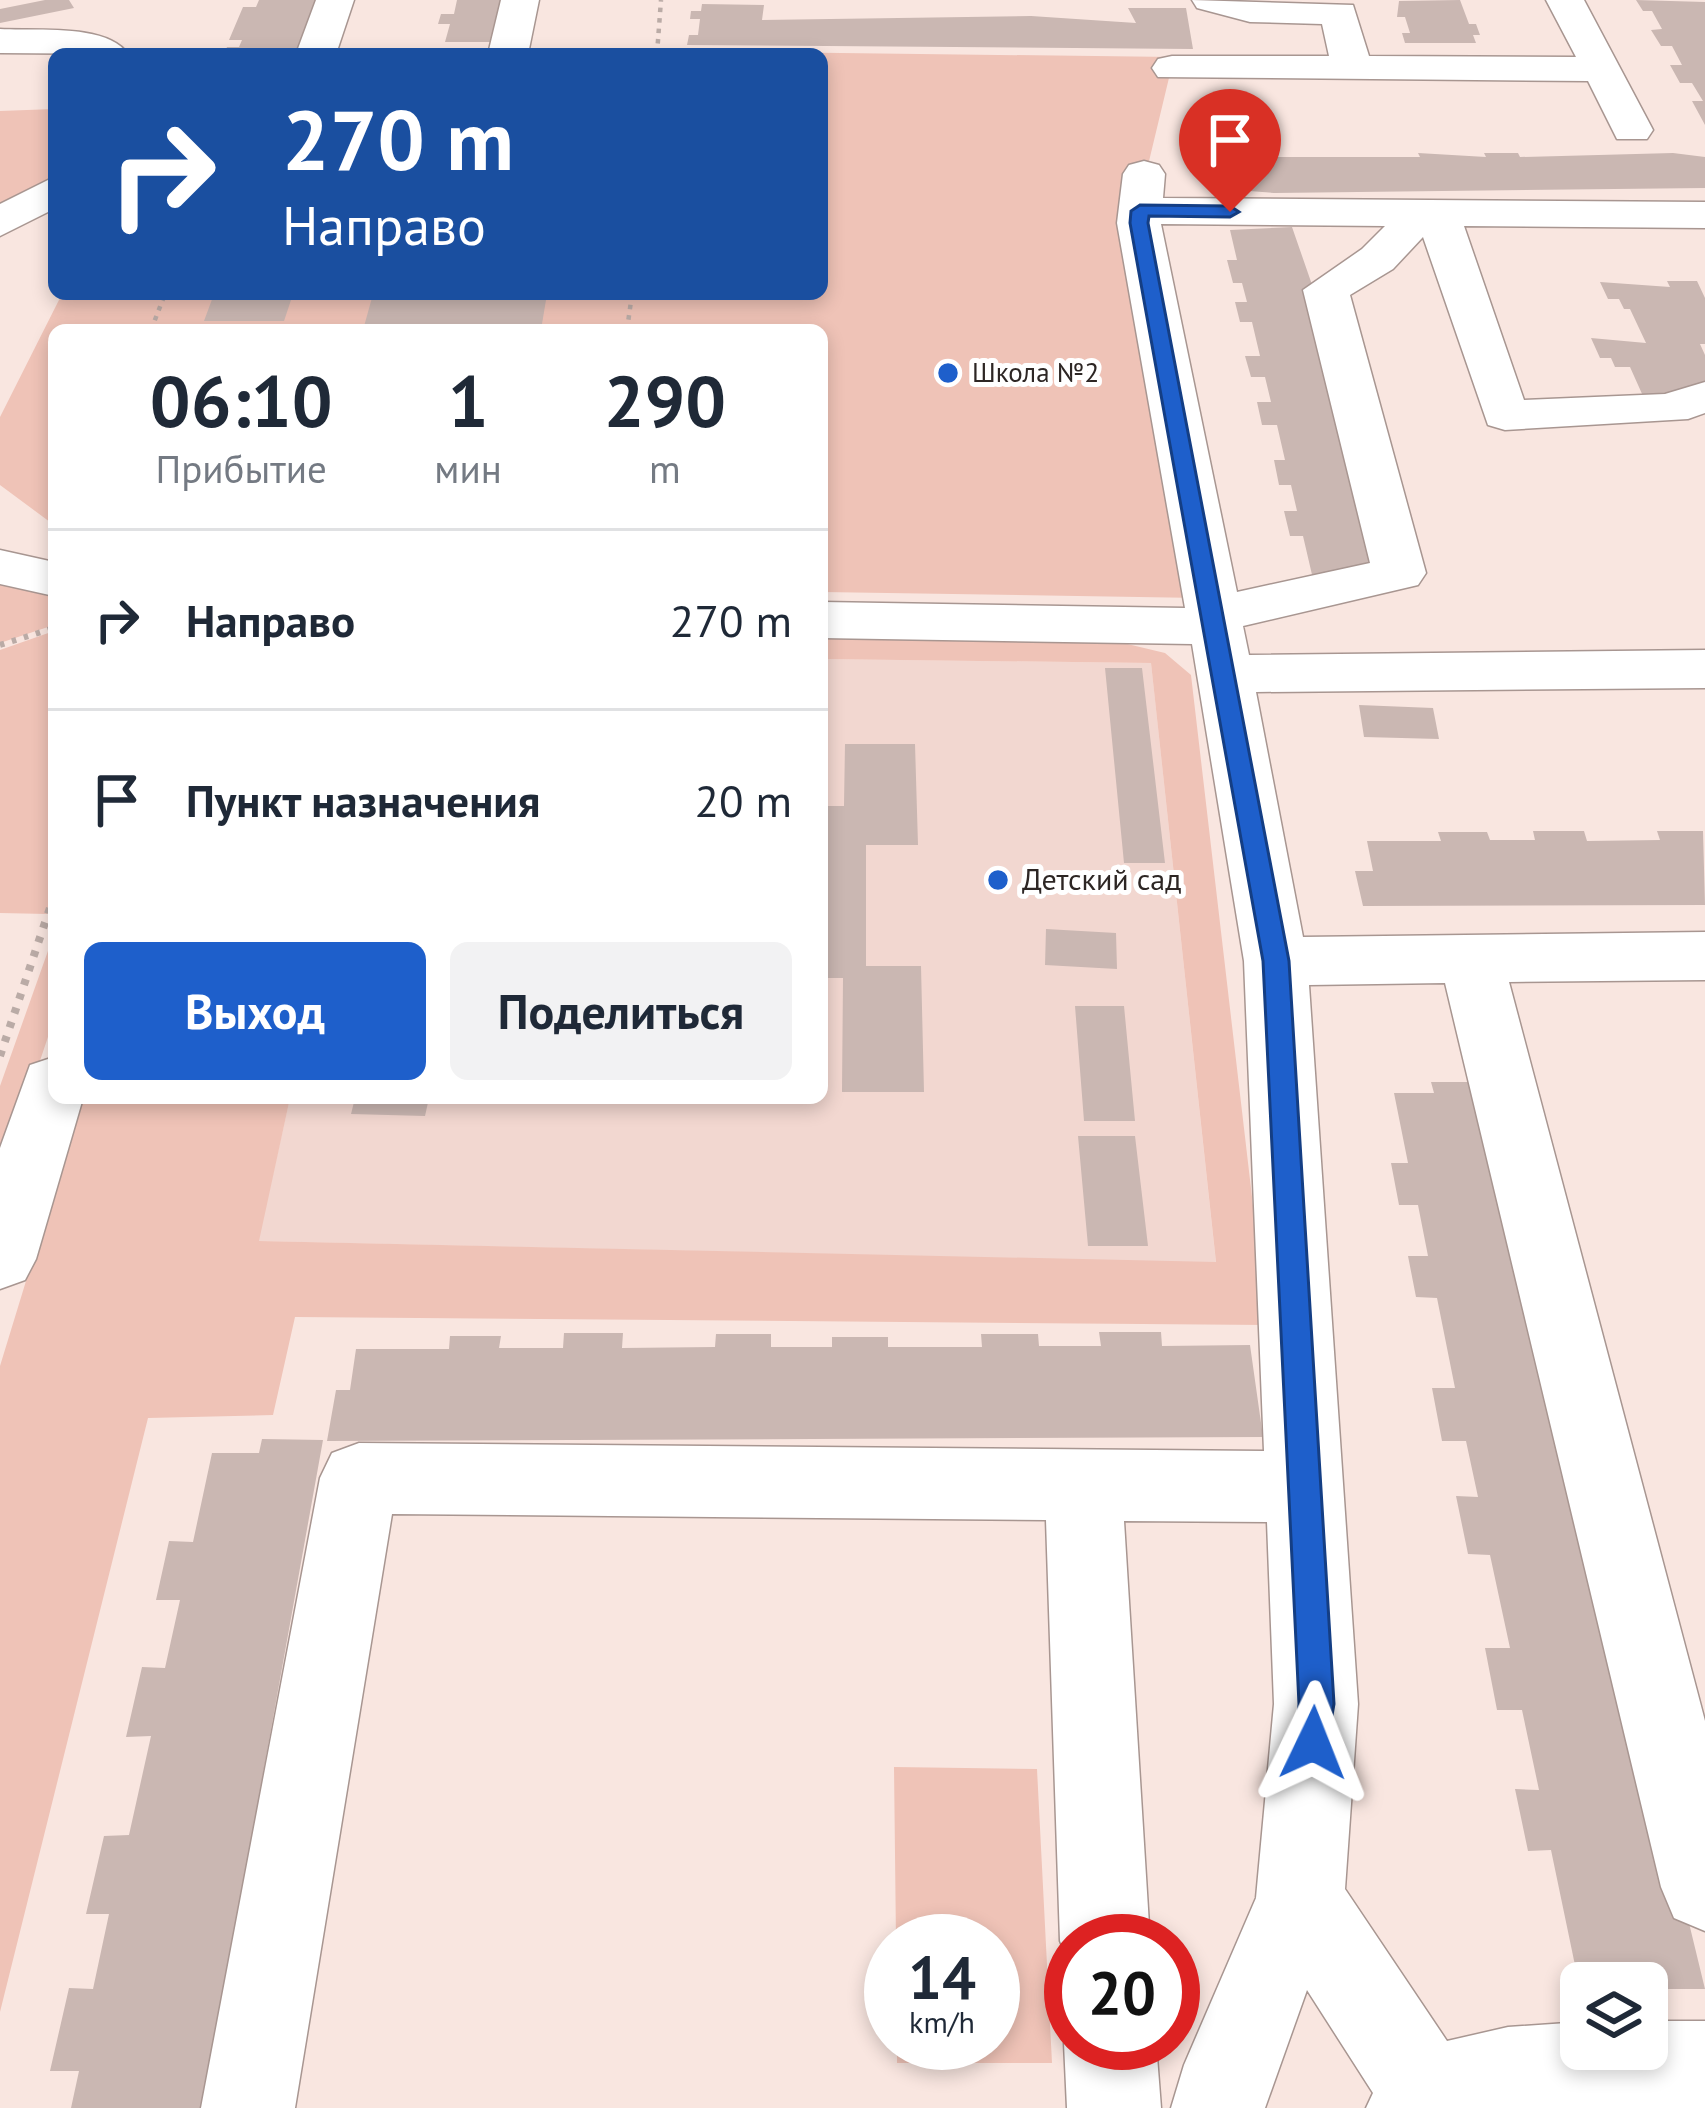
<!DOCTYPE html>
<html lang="ru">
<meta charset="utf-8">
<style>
:root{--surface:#fff;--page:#f2f2f3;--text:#1f2937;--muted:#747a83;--line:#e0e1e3;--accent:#1e5fcb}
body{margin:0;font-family:"PT Sans",sans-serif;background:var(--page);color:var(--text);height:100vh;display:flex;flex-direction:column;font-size:45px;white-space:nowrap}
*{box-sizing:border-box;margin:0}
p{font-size:39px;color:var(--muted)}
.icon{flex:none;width:66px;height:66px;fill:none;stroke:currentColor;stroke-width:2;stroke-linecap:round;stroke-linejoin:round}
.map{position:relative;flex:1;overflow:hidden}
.details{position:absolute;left:48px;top:324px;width:780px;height:780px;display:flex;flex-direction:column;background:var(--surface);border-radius:18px;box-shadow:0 6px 18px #0003}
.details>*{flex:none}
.guide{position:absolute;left:48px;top:48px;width:780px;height:252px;border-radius:18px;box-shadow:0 6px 18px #0003;background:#1a4fa0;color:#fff;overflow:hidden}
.fabs{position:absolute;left:1560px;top:1962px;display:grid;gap:24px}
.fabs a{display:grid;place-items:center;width:108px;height:108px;border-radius:18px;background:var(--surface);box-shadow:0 6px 18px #0003;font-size:60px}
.speed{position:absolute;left:864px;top:1914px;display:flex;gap:24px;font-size:60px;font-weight:700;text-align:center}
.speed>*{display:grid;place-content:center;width:156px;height:156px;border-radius:50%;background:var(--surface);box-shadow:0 6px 18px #0003;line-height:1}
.speed small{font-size:30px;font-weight:400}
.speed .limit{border:18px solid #d22;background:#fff;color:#111}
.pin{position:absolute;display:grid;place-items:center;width:102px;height:102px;color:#fff;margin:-123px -51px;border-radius:50% 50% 50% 0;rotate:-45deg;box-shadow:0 0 12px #0007}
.pin .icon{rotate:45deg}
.me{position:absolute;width:132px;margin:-66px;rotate:2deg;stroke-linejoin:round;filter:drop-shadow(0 0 9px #0008)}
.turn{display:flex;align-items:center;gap:42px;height:252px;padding:0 36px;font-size:54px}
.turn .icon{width:156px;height:156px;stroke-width:2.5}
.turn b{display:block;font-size:84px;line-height:102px}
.eta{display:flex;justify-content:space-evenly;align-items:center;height:204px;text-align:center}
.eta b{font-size:72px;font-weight:700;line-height:84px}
.cta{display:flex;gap:24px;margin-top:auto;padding:24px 36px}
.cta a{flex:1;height:138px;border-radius:18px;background:var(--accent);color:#fff;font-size:48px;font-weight:700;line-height:138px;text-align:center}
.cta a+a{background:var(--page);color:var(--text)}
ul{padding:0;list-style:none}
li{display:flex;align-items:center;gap:36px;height:180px;padding:0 36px;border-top:3px solid var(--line)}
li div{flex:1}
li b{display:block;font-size:45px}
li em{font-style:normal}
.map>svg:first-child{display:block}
.built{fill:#f2d7d0}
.green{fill:#efc3b7}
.building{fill:#cab7b2}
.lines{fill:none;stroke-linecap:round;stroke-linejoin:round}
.minor-casing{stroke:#a89691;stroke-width:3}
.path-far2{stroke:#baaba6;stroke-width:4.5;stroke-dasharray:4.5 6;stroke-linecap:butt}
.path-far1{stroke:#baaba6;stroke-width:6;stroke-dasharray:4.5 8;stroke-linecap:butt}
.path{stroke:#baaba6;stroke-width:8;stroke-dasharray:6 9;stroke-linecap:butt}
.minor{fill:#fff;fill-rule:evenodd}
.route{fill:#1e5fcb;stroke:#143e84;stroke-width:3}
.poi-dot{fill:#1e5fcb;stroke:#fff;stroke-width:4.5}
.labels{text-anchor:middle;stroke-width:10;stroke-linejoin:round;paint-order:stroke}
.far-poi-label{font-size:27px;fill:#2d2624;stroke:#fff;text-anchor:start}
.poi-label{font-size:30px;fill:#2d2624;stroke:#fff;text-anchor:start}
</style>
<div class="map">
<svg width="1705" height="2108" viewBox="0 0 1705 2108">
<rect width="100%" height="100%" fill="#f9e6e0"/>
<path class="built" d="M822 659 1151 663 1216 1263 258 1241 290 1098H822Z"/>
<path class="green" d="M672 51 1174 57 1138 207 1200 598 822 592V330H54V525L0 485V417L62 294H822V54Z
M54 109V181L0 217V111Z
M0 581 54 598V625L0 643Z
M54 631V892L47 914 0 913V650Z
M822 637 1119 642 1165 653 1191 675 1267 1325 295 1317 273 1415 148 1418 0 2012V1366L82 1098H290L259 1241 1216 1262 1151 663 822 659Z
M54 934V1019L0 1180V1086Z
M894 1767 1037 1769 1052 2063H897V2043H993V1941H896Z"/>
<path class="building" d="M45 0H69L74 8 0 23V9Z
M259 0H319L299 54H224L227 47H239L242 40H229L243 7H256Z
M457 0H516L507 42H445L450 24H438L441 14H454Z
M1460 0 1469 24H1476L1480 35H1473L1476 43H1405L1402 33H1410L1405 17H1397L1399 1Z
M1636 0 1705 2V125L1692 101H1703L1692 83H1680L1670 65H1682L1672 46H1661L1651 30 1662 29 1652 11H1643Z
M702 4 764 5 762 20 1031 16 1136 23 1128 8H1186L1193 49 687 45 689 35H698L700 19H690L691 11H701Z
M1418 153 1486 157 1484 153H1518L1520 157 1673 153 1705 157V188L1274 193 1211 188 1208 172H1217L1214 157H1420Z
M1292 227 1318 302 1389 578 1313 579 1303 536H1290L1284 511H1297L1291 485H1279L1274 460H1285L1277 425H1262L1257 402H1271L1265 377H1251L1245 356H1260L1252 322H1240L1235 302H1247L1242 283H1233L1227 260H1237L1230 230Z
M1667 281H1697L1705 298V344H1700L1705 355V405H1647L1630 367H1615L1611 358H1600L1591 338 1646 343 1630 309H1624L1619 299H1608L1600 282 1670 287Z
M214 294H293L284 321H204Z
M373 294H547L541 330H363Z
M1105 668H1142L1165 863H1124Z
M1359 705 1433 708 1439 739 1364 737Z
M845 744H915L918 845H866V966H921L924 1092H842L843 978H822V806H844Z
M1533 831H1584L1587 841 1660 840 1657 831H1703L1705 905 1363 906 1355 871H1373L1367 841H1441L1438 832H1487L1490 840H1535Z
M1046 929 1116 933 1117 969 1045 965Z
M1075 1006H1124L1135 1121H1084Z
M1431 1082H1485L1705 1989H1647V1983H1638L1635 1971 1576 1970 1551 1850 1528 1851 1515 1789 1539 1790 1522 1710H1497L1485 1648H1510L1490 1555 1468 1554 1456 1496 1478 1497 1466 1441H1442L1432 1388H1455L1437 1298 1416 1297 1408 1256H1428L1418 1205H1399L1391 1163H1408L1394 1093H1434Z
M355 1098H429L425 1116 351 1114Z
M1078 1136H1135L1148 1246H1088Z
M1099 1332H1161L1162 1346 1250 1345 1263 1437 327 1441 336 1390H350L356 1349H449L450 1336H501L499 1348H563L564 1333H623L622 1348 715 1347 716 1334H771V1347H832V1337H888V1347H982L981 1334H1038L1039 1346H1101Z
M262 1439 323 1440 203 2108H71L79 2071H50L69 1988 93 1989 109 1914H86L104 1836 129 1835 151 1736 126 1737 142 1667 165 1668 180 1600H156L169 1541 193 1542 212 1453H259Z"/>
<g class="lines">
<defs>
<path id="minor" d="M316 0H354L336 54H296Z
M501 0H539L528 54H488Z
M1192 0 1353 5 1369 56 1576 57 1546 0H1584L1653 130 1647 139H1617L1588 81 1158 77 1152 68 1158 59 1172 56H1329L1322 24 1250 22 1197 8Z
M0 29C34 31 107 23 128 54L0 53Z
M1144 161 1159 165 1165 174 1163 198 1705 202V228L1464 226 1524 400 1665 394 1705 382V413L1688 419 1505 430 1488 425 1423 237 1393 269 1350 295 1426 573 1418 585 1243 626 1249 655 1705 650V688L1256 692 1303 937 1705 932V980L1509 982 1705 1721V1931L1674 1918 1661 1887 1445 983 1309 985 1358 1704 1345 1889 1447 2041 1508 2027 1581 2022V2049H1647V2021H1705V2108H1366L1373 2093 1307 1990 1265 2108H1171L1184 2065 1256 1898 1274 1704 1267 1522 1124 1521 1150 1941H1071V1967L1060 1941 1046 1520 392 1514 295 2108H201L320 1478 332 1453 359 1443 1264 1451 1244 961 1192 644 822 638V602L1185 608 1117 223 1123 174 1129 165ZM1161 224 1385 226 1362 249 1303 290 1370 563 1237 592Z
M54 177V209L0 236V204Z
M0 550 54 562V596L0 584Z
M54 1057V1098H83L36 1259 25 1280 0 1289V1148L30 1065Z
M1071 2026V2043H1156L1161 2108H1067L1064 2043Z"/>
</defs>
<use href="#minor" class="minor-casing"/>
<path class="path-far2" d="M657 54 661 0
M151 330 165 294
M627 330 632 294"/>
<path class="path-far1" d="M0 645 54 628"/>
<path class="path" d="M0 1056 54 896"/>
<use href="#minor" class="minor"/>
</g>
<path class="route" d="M1140 205 1230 206 1239 212 1230 217 1149 216 1148 223 1289 961 1334 1704 1325 1755 1313 1760 1301 1755 1296 1743 1299 1704 1263 961 1130 223 1131 211Z"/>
<g class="poi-dot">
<circle cx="948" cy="373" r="12"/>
<circle cx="998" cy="880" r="12"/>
</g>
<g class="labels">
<g class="far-poi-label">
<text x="972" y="382">Школа №2</text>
</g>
<g class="poi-label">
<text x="1022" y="890">Детский сад</text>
</g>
</g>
</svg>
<div class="fabs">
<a><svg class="icon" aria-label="layers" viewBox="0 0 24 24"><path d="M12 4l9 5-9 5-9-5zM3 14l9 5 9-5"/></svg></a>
</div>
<div class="speed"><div>14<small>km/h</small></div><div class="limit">20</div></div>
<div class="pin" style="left:1230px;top:212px;background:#d93025"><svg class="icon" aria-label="arrive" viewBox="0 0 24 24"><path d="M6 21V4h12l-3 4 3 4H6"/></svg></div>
<svg class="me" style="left:1313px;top:1743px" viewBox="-20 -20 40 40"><path d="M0-17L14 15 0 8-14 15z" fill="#1e5fcb" stroke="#fff" stroke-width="4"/></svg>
<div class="guide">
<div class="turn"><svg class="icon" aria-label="right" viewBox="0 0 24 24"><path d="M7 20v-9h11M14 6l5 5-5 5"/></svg><div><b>270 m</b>Направо</div></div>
</div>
<section class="details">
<div class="eta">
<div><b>06:10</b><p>Прибытие</p></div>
<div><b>1</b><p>мин</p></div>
<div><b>290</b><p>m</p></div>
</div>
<ul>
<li><svg class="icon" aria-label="right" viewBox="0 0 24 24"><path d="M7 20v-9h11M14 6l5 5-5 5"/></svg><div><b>Направо</b></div><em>270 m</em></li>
<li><svg class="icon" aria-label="arrive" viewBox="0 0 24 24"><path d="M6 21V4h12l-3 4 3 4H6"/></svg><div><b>Пункт назначения</b></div><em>20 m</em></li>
</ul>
<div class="cta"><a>Выход</a><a>Поделиться</a></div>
</section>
</div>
